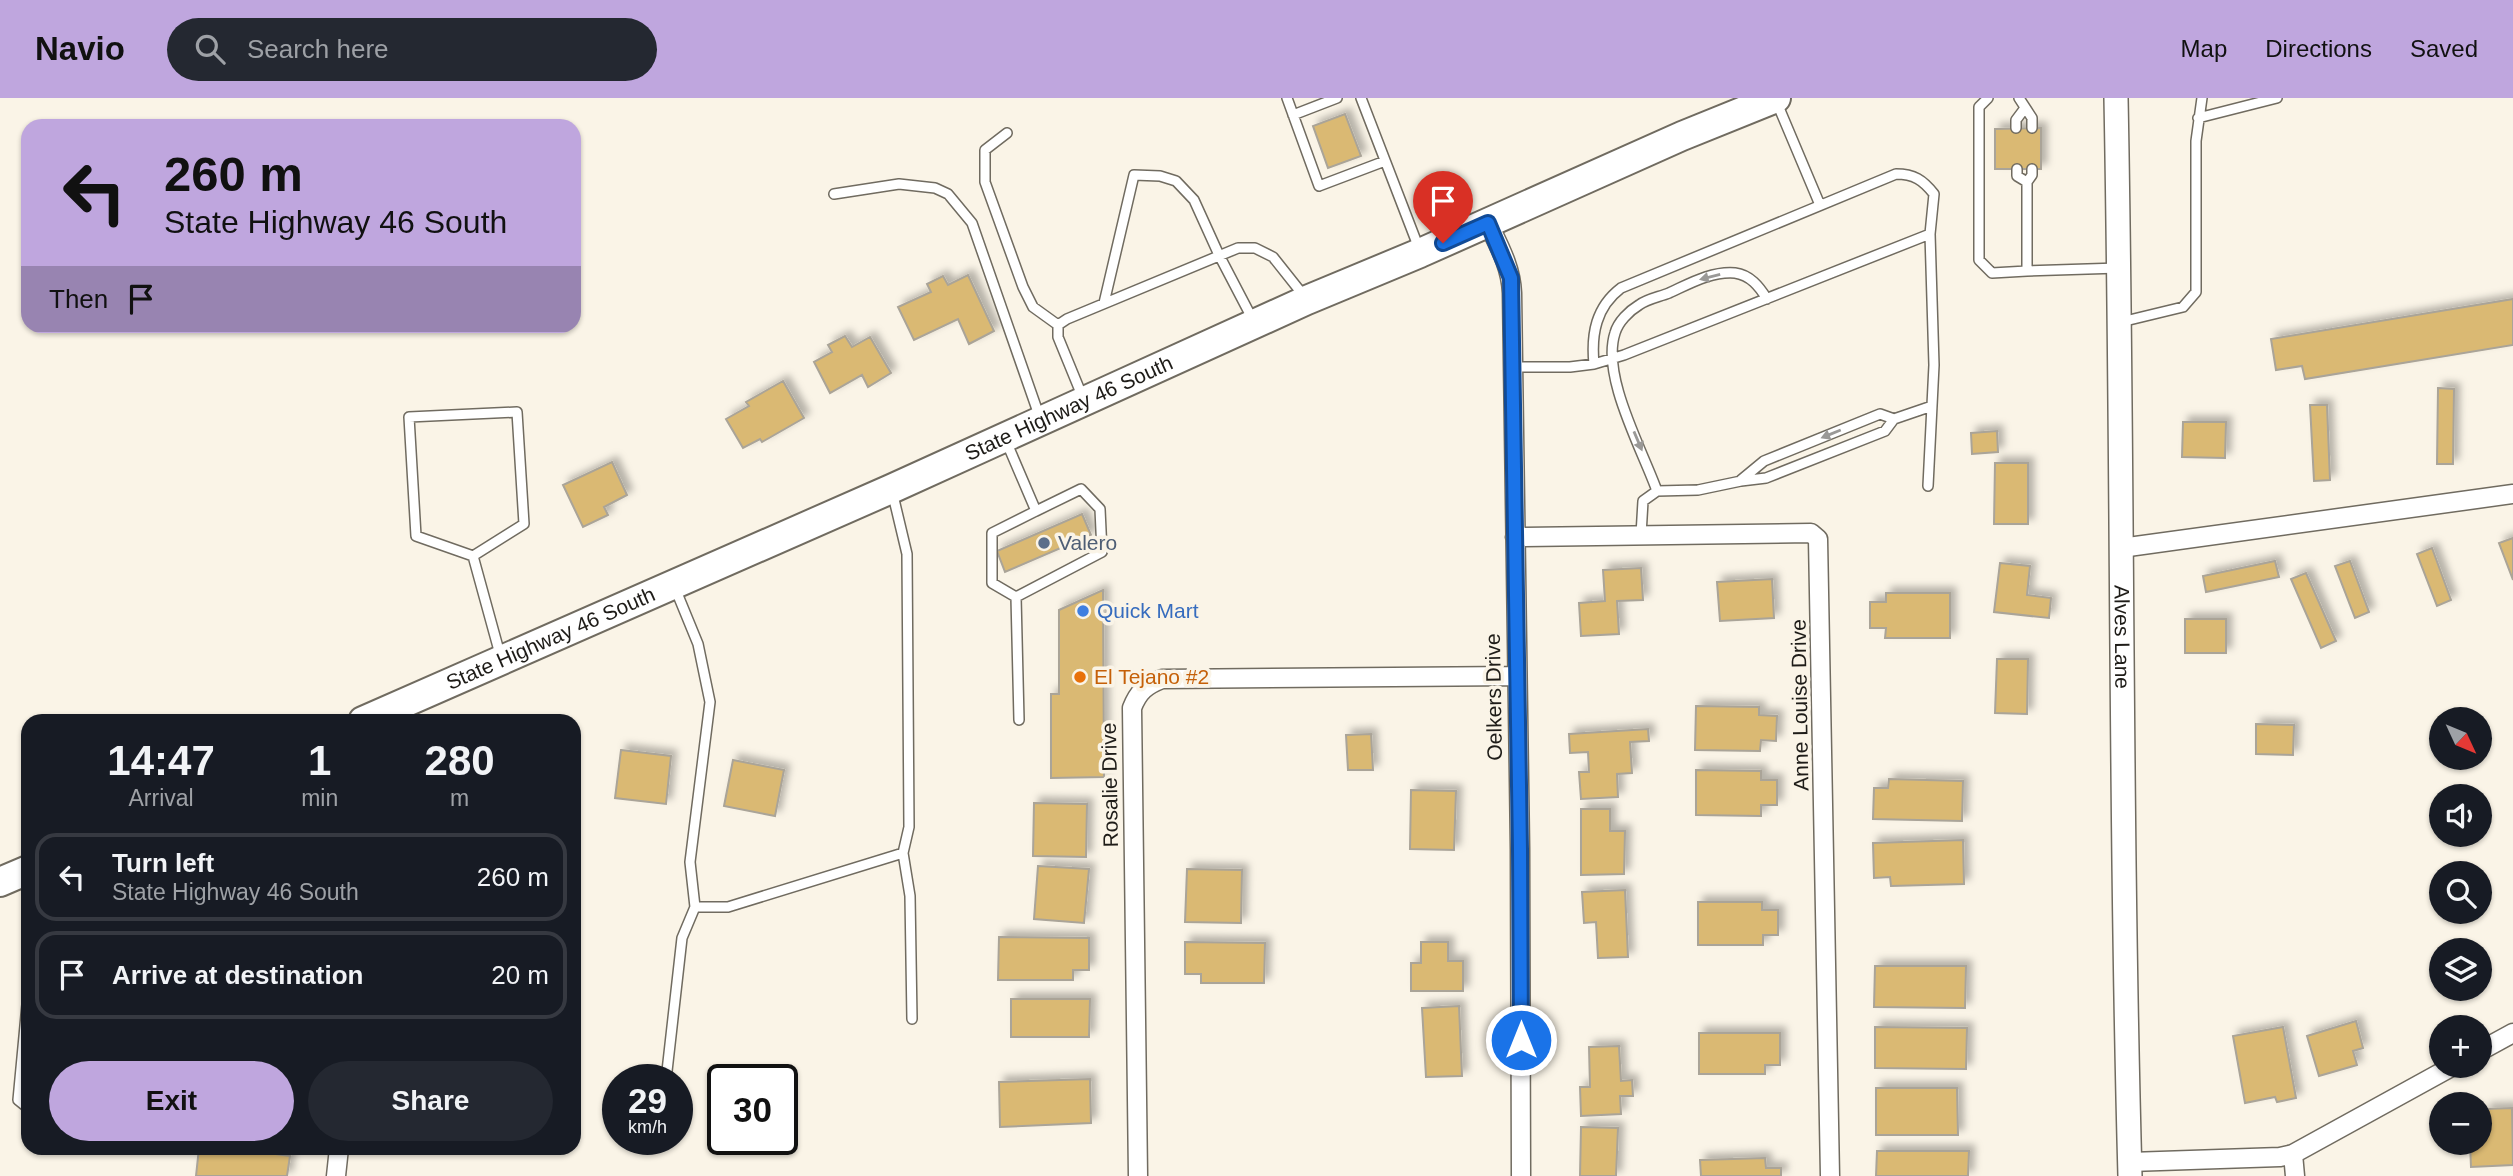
<!DOCTYPE html>
<meta charset="utf-8">
<style>
:root{--surface:#171b24;--page:#242831;--text:#f1f3f6;--muted:#9ea1a6;--line:#363941;--accent:#bfa6de}
body{margin:0;font-family:Helvetica,sans-serif;background:var(--page);color:var(--text);height:100vh;display:flex;flex-direction:column;font-size:26px;white-space:nowrap}
*{box-sizing:border-box;margin:0}
p{font-size:23px;color:var(--muted)}
.icon{flex:none;width:38px;height:38px;fill:none;stroke:currentColor;stroke-width:2;stroke-linecap:round;stroke-linejoin:round}
.map{position:relative;flex:1;overflow:hidden}
.drawer{position:absolute;left:21px;top:616px;width:560px;height:441px;display:flex;flex-direction:column;background:var(--surface);border-radius:21px;box-shadow:0 2px 5px #0004}
.drawer>*{flex:none}
.top-card{position:absolute;left:21px;top:21px;width:560px;height:214px;border-radius:21px;box-shadow:0 2px 5px #0004;background:#bfa6de;color:#111;overflow:hidden}
.needle{width:46px;rotate:134deg}
.buttons{position:absolute;left:2429px;top:609px;display:grid;gap:14px}
.buttons a{display:grid;place-items:center;width:63px;height:63px;border-radius:50%;background:var(--surface);box-shadow:0 2px 5px #0004;font-size:35px}
.speed{position:absolute;left:602px;top:966px;display:flex;gap:14px;font-size:35px;font-weight:700;text-align:center}
.speed>*{display:grid;place-content:center;width:91px;height:91px;border-radius:50%;background:var(--surface);box-shadow:0 2px 5px #0004;line-height:1}
.speed small{font-size:18px;font-weight:400}
.speed .limit{border:4px solid #111;border-radius:10px;background:#fff;color:#111}
.pin{position:absolute;display:grid;place-items:center;width:60px;height:60px;color:#fff;margin:-72px -30px;border-radius:50% 50% 50% 0;rotate:-45deg;box-shadow:0 0 7px #0007}
.pin .icon{rotate:45deg}
.me{position:absolute;width:77px;margin:-38px;rotate:0deg;stroke-linejoin:round;filter:drop-shadow(0 0 5px #0008)}
.turn{display:flex;align-items:center;gap:24px;height:147px;padding:0 28px;font-size:32px}
.turn .icon{width:91px;height:91px;stroke-width:2.5}
.turn b{display:block;font-size:49px;line-height:60px}
.then{display:flex;align-items:center;height:66px;padding:0 28px;background:#0003;gap:14px;font-size:26px}
.eta{display:flex;justify-content:space-evenly;align-items:center;height:119px;text-align:center}
.eta b{font-size:42px;font-weight:700;line-height:49px}
.action{display:flex;gap:14px;margin-top:auto;padding:14px 28px}
.action a{flex:1;height:80px;border-radius:42px;background:var(--accent);color:#111;font-size:28px;font-weight:700;line-height:80px;text-align:center}
.action a+a{background:var(--page);color:var(--text)}
ul{padding:0;list-style:none}
li{display:flex;align-items:center;gap:21px;height:88px;margin:0 14px 10px;padding:0 14px;border:4px solid var(--line);border-radius:21px}
li div{flex:1}
li b{display:block;font-size:26px}
li em{font-style:normal}
header{display:flex;align-items:center;gap:42px;box-sizing:border-box;height:98px;padding:0 35px;background:var(--accent);color:#111}
header strong{font-size:33px}
nav{display:flex;gap:38px;margin-inline-start:auto;font-size:24px}
.search{width:490px;height:63px;background:var(--page);display:flex;align-items:center;gap:18px;box-sizing:border-box;padding:0 24px;border-radius:38px;color:var(--muted);font-size:26px}
.map>svg:first-child{display:block}
.building{fill:#dab973;stroke:#aaa498;stroke-width:2;filter:url(#shadow)}
.lines{fill:none;stroke-linecap:round;stroke-linejoin:round}
.service-casing{stroke:#706b60;stroke-width:12}
.minor-casing{stroke:#706b60;stroke-width:21}
.tertiary-casing{stroke:#706b60;stroke-width:26}
.primary-casing{stroke:#706b60;stroke-width:32}
.service{stroke:#fff;stroke-width:9}
.minor{stroke:#fff;stroke-width:18}
.tertiary{stroke:#fff;stroke-width:23}
.primary{stroke:#fff;stroke-width:28}
.oneway{fill:#9a9997}
.route-casing{stroke:#114b97;stroke-width:18}
.route{stroke:#1a73e8;stroke-width:12}
.service-dot{fill:#5c6f8a;stroke:#faf4e7;stroke-width:2.5}
.shop-dot{fill:#3f7fe0;stroke:#faf4e7;stroke-width:2.5}
.food-dot{fill:#e8710a;stroke:#faf4e7;stroke-width:2.5}
.labels{text-anchor:middle;stroke-width:7;stroke-linejoin:round;paint-order:stroke}
.street-label{font-size:21px;fill:#1e1c18;stroke:#faf4e7}
.service-label{font-size:21px;fill:#4e5e75;stroke:#faf4e7;text-anchor:start}
.shop-label{font-size:21px;fill:#366cbe;stroke:#faf4e7;text-anchor:start}
.food-label{font-size:21px;fill:#c56008;stroke:#faf4e7;text-anchor:start}
</style>
<header>
<strong>Navio</strong>
<div class="search"><svg class="icon" aria-label="search" viewBox="0 0 24 24"><circle cx="10" cy="10" r="6"/><path d="M15 15l6 6"/></svg>Search here</div>
<nav><a>Map</a><a>Directions</a><a>Saved</a></nav>
</header>
<div class="map">
<svg width="2513" height="1078" viewBox="0 0 2513 1078">
<defs>
<filter id="shadow"><feDropShadow dx="5.5" dy="-5.5" stdDeviation="3.5" flood-color="#0004"/></filter>
</defs>
<rect width="100%" height="100%" fill="#faf4e7"/>
<path class="building" d="M1345 16 1361 58 1328 70 1313 28Z
M2041 30V71H1995V31Z
M968 177 994 233 969 246 958 221 914 242 898 209 931 194 927 186 943 178 948 187Z
M2513 201V247L2305 281 2302 268 2276 272 2271 241Z
M845 238 852 249 870 239 891 275 868 289 862 277 830 295 814 264 832 254 828 247Z
M783 283 804 320 762 344 760 341 743 350 726 321 749 308 746 304Z
M2438 290 2454 291 2453 366H2437Z
M2310 307H2327L2330 382 2314 383Z
M2183 324H2226L2225 360 2182 359Z
M1997 333 1998 354 1972 356 1971 335Z
M612 364 627 397 604 409 608 417 583 429 563 387Z
M1995 365H2028V426H1994Z
M1082 416 1091 437 1005 474 997 453Z
M2513 440V482L2499 445Z
M2432 450 2451 502 2437 508 2417 456Z
M2275 463 2279 479 2206 494 2203 478Z
M2350 463 2369 514 2355 520 2335 468Z
M2000 465 2030 468 2027 497 2051 500 2049 520 1994 514Z
M1641 470 1643 502 1617 503 1619 536 1581 538 1579 505 1605 503 1603 472Z
M2306 475 2336 543 2321 550 2291 481Z
M1772 481 1774 520 1720 523 1717 484Z
M1103 492 1104 679 1051 680V596H1059V512Z
M1886 495H1950V540H1885L1886 530H1870V504H1886Z
M2185 521H2226V555H2185Z
M1997 561H2028L2027 616 1995 615Z
M1696 608 1759 609V617L1777 618 1776 643 1761 642 1760 653 1695 652Z
M2256 626 2294 627 2293 657 2256 656Z
M1648 631 1649 643 1630 644 1632 675 1617 676 1618 699 1581 701 1579 674H1589L1588 654 1570 655 1569 636Z
M1371 636 1373 672H1348L1346 637Z
M621 652 671 658 666 706 615 700Z
M733 662 784 672 775 718 724 708Z
M1696 672 1761 673V682H1777V707H1761V718L1696 717Z
M1889 681 1963 683 1962 723 1873 721 1874 690H1888Z
M1411 692 1456 693 1454 752 1410 751Z
M1034 705 1087 706 1086 759 1033 758Z
M1581 711H1610V733H1625L1624 776 1581 777Z
M1963 742 1964 786 1891 788 1890 779 1874 780 1873 745Z
M1038 768 1089 771 1084 825 1034 821Z
M1187 771 1242 772 1241 825 1185 824Z
M1625 792 1628 859 1598 860 1596 824 1584 825 1582 794Z
M1698 804H1762V812H1778V837H1763V847H1698Z
M999 839 1089 840V872H1073V882H998Z
M1185 844 1265 845 1264 885H1201V876H1185Z
M1421 844H1448V863H1463V893H1411V865H1421Z
M1875 868H1966L1965 910 1874 909Z
M1011 901H1090L1089 939H1011Z
M1459 908 1462 978 1426 979 1422 910Z
M2356 923 2363 950 2353 953 2357 967 2319 978 2307 938Z
M1875 929 1967 930 1966 971 1875 970Z
M2283 929 2296 1000 2277 1004 2275 999 2245 1005 2233 938Z
M1699 935H1780V967H1765V976H1699Z
M1619 948 1621 983 1632 982 1633 998H1620L1621 1016 1581 1018 1580 989H1590L1589 949Z
M1090 981 1091 1025 1000 1029 999 984Z
M1876 990H1957L1958 1037H1876Z
M2512 1010 2513 1067 2471 1069 2470 1045H2480V1024L2486 1023 2485 1011Z
M1581 1029 1618 1030 1616 1078H1580Z
M199 1050H232L290 1058 287 1078H196Z
M1877 1053H1969L1968 1078H1876Z
M1765 1060 1766 1070H1781V1078H1701L1700 1062Z"/>
<g class="lines">
<defs>
<path id="service" d="M1287 0 1319 88 1385 63
M1361 0 1420 153
M1988 0 1979 9V162L1992 175 2027 173V84L2032 77V71
M2019 0 2032 20V30
M1777 5 1820 107
M1293 17 1337 0
M2198 20 2277 0
M2016 30V22L2025 10
M1007 35 985 52V84L1023 189 1033 209 1058 227
M2017 71V78L2027 84
M834 96 899 86 935 90 948 96 972 125 1040 320
M2027 173 2119 170
M1104 205 1134 77 1160 78 1176 83 1194 102 1219 157 1253 222
M2121 224 2183 209 2196 194V43L2202 0
M1513 269H1570L1594 266 1624 257 1930 136 1934 96C1923 82 1914 76 1896 76L1621 190C1596 209 1591 236 1594 266
M1083 300 1058 239V227L1067 221 1238 150H1255L1273 159 1304 198
M1006 343 1036 413 992 435V485L1016 499 1019 622
M1741 382 1764 363 1880 316 1894 321
M1928 388 1934 267 1930 136
M1657 393C1642 351 1601 278 1615 235 1618 224 1629 213 1639 207 1647 201 1659 199 1669 195 1689 186 1711 173 1735 175 1750 177 1759 188 1767 201
M1641 437 1643 403 1657 393 1698 392 1741 383 1766 380 1885 333 1894 321 1932 308
M473 458 416 438 409 319 517 314 524 426 473 458 501 560
M675 490 698 546 710 604 690 764 695 809H728L903 755 909 729 907 456 892 393
M1016 499 1102 454 1100 411 1081 391 1036 413
M903 755 910 798 912 921
M28 896 18 1002 28 1010
M666 982 682 840 695 809"/>
<path id="minor" d="M1488 125C1499 148 1511 169 1512 195L1520 751 1521 1078
M1515 439 1811 435 1818 441 1830 1078
M2121 450 2513 396
M2480 953 2513 935
M2293 1056 2295 1078
M2130 1064 2280 1059 2293 1056 2453 968
M336 1078 339 1050
M1138 1078 1132 610C1138 594 1146 587 1162 581L1516 578"/>
<g id="tertiary">
<path id="s1" d="M2116 0C2123 359 2120 719 2130 1078"/>
</g>
<g id="primary">
<path id="s2" d="M363 623 891 391 1307 202 1420 155 1682 38 1776 0"/>
<path d="M0 784 28 772"/>
</g>
</defs>
<use href="#service" class="service-casing"/>
<use href="#minor" class="minor-casing"/>
<use href="#tertiary" class="tertiary-casing"/>
<use href="#primary" class="primary-casing"/>
<use href="#service" class="service"/>
<use href="#minor" class="minor"/>
<use href="#tertiary" class="tertiary"/>
<use href="#primary" class="primary"/>
</g>
<defs><path id="oneway-solid" d="M-6-.8H1V-3.2L6.5 0L1 3.2V.8H-6Z" transform="scale(1.75)"/></defs>
<g class="oneway">
<use href="#oneway-solid" transform="translate(1710 179) rotate(166)"/>
<use href="#oneway-solid" transform="translate(1831 336) rotate(158)"/>
<use href="#oneway-solid" transform="translate(1638 343) rotate(67)"/>
</g>
<g class="lines">
<defs>
<path id="route" d="M1443 145 1488 125 1511 180 1520 751 1521 942"/>
</defs>
<use href="#route" class="route-casing"/>
<use href="#route" class="route"/>
</g>
<circle class="service-dot" cx="1044" cy="445" r="7"/>
<circle class="shop-dot" cx="1083" cy="513" r="7"/>
<circle class="food-dot" cx="1080" cy="579" r="7"/>
<g class="labels">
<g class="street-label">
<text dy="7" stroke="none"><textPath href="#s2" startOffset="772">State Highway 46 South</textPath></text>
<text dy="7" stroke="none"><textPath href="#s1" startOffset="539">Alves Lane</textPath></text>
<text dy="7" stroke="none"><textPath href="#s2" startOffset="205">State Highway 46 South</textPath></text>
<text transform="translate(1494 599) rotate(-91)" y="7">Oelkers Drive</text>
<text transform="translate(1800 607) rotate(-91)" y="7">Anne Louise Drive</text>
<text transform="translate(1110 687) rotate(-91)" y="7">Rosalie Drive</text>
</g>
<g class="service-label">
<text x="1058" y="452">Valero</text>
</g>
<g class="shop-label">
<text x="1097" y="520">Quick Mart</text>
</g>
<g class="food-label">
<text x="1094" y="586">El Tejano #2</text>
</g>
</g>
</svg>
<div class="buttons">
<a><svg class="needle" viewBox="-14 -14 28 28"><path d="M0-13l5 13h-10z" fill="#e53935"/><path d="M0 13l5-13h-10z" fill="#9ea1a6"/></svg></a>
<a><svg class="icon" aria-label="sound" viewBox="0 0 24 24"><path d="M4 9h4l5-4v14l-5-4H4zM17 9q2 3 0 6"/></svg></a>
<a><svg class="icon" aria-label="search" viewBox="0 0 24 24"><circle cx="10" cy="10" r="6"/><path d="M15 15l6 6"/></svg></a>
<a><svg class="icon" aria-label="layers" viewBox="0 0 24 24"><path d="M12 4l9 5-9 5-9-5zM3 14l9 5 9-5"/></svg></a>
<a>+</a>
<a>−</a>
</div>
<div class="speed"><div>29<small>km/h</small></div><div class="limit">30</div></div>
<div class="pin" style="left:1443px;top:145px;background:#d93025"><svg class="icon" aria-label="arrive" viewBox="0 0 24 24"><path d="M6 21V4h12l-3 4 3 4H6"/></svg></div>
<svg class="me" style="left:1521px;top:942px" viewBox="-20 -20 40 40"><circle r="17" fill="#1a73e8" stroke="#fff" stroke-width="3"/><path d="M0-11L8 9 0 5-8 9z" fill="#fff"/></svg>
<div class="top-card">
<div class="turn"><svg class="icon" aria-label="left" viewBox="0 0 24 24"><path d="M17 20v-9H6M10 6l-5 5 5 5"/></svg><div><b>260 m</b>State Highway 46 South</div></div>
<div class="then">Then<svg class="icon" aria-label="arrive" viewBox="0 0 24 24"><path d="M6 21V4h12l-3 4 3 4H6"/></svg></div>
</div>
<section class="drawer">
<div class="eta">
<div><b>14:47</b><p>Arrival</p></div>
<div><b>1</b><p>min</p></div>
<div><b>280</b><p>m</p></div>
</div>
<ul>
<li><svg class="icon" aria-label="left" viewBox="0 0 24 24"><path d="M17 20v-9H6M10 6l-5 5 5 5"/></svg><div><b>Turn left</b><p>State Highway 46 South</p></div><em>260 m</em></li>
<li><svg class="icon" aria-label="arrive" viewBox="0 0 24 24"><path d="M6 21V4h12l-3 4 3 4H6"/></svg><div><b>Arrive at destination</b></div><em>20 m</em></li>
</ul>
<div class="action"><a>Exit</a><a>Share</a></div>
</section>
</div>
